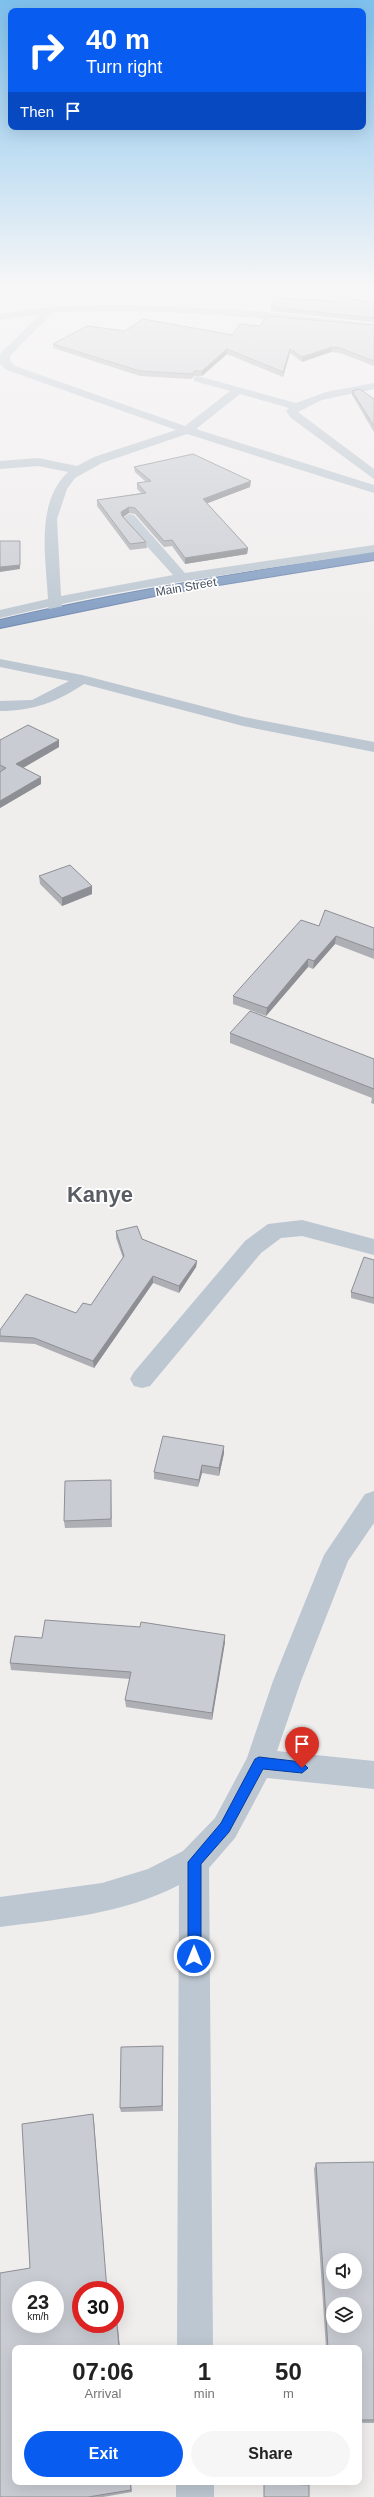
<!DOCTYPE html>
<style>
:root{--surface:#fff;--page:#f6f6f6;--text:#222;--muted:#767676;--accent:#085cf0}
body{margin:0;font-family:Arial,sans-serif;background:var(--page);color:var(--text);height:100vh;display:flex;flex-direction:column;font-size:15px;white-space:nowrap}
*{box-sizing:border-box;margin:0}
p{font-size:13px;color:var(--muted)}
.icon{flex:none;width:22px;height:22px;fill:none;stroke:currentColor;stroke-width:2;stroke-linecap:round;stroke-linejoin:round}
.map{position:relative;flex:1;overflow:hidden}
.panel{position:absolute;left:12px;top:2345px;width:350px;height:140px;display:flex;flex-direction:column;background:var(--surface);border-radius:8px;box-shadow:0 4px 16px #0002}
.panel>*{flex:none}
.hud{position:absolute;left:8px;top:8px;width:358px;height:122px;border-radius:8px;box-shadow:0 4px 16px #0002;background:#085cf0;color:#fff;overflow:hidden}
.buttons{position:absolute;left:326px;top:2253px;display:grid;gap:8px}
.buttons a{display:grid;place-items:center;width:36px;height:36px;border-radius:50%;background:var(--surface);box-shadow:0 4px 16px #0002;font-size:20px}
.speed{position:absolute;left:12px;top:2281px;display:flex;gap:8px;font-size:20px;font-weight:700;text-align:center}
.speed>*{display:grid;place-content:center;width:52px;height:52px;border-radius:50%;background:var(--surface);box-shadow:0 4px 16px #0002;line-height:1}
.speed small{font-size:10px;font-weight:400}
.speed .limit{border:6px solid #d22;background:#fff;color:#111}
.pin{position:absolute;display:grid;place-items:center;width:34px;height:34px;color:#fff;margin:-41px -17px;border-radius:50% 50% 50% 0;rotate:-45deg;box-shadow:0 0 4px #0007}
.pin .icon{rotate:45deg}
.me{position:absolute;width:44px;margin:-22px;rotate:0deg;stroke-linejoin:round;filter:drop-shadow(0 0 3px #0008)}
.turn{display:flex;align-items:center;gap:14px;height:84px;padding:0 12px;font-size:18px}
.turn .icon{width:52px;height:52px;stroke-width:2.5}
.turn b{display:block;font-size:28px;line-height:34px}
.then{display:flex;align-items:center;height:38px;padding:0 12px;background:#0003;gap:8px;font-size:15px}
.eta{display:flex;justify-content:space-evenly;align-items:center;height:68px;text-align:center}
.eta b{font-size:24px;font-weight:700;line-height:28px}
.action{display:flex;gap:8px;margin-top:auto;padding:8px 12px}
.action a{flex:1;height:46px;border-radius:24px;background:var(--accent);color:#fff;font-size:16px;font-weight:700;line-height:46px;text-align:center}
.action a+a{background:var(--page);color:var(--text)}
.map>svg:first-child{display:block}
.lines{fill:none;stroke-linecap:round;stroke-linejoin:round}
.highway-casing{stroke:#6b86ad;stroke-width:2}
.minor{fill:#bcc7d1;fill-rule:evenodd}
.highway{fill:#809bc1;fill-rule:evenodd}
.wall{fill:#adafb5}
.shaded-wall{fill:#8d8f94}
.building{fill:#c9ccd3;stroke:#8d8f94;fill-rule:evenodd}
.route{fill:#085cf0;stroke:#053c9c}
.labels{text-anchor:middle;stroke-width:3.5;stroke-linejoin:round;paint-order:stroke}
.far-street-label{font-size:12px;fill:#444f5d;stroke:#fff}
.town-label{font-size:22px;font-weight:bold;fill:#595d63;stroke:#fff}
</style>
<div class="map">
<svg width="374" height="2497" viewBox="0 0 374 2497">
<rect width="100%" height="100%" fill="#f0eded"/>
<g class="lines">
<defs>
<path id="highway" d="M374 552V560L169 593 0 628V620C123 591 249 572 374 552Z"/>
</defs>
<use href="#highway" class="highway-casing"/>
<path class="minor" d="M138 305 257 311 374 324V330C269 318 165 308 60 312L52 313 10 356V361L15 366 185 426 230 391 194 381V377L198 376 296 403 326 392 374 383V389L322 400 298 412 374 469V479L291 418 286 411 289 408 240 394 196 429 374 485V493L187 434 102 463 75 478 67 489 57 519 61 596 173 575 124 521 123 518 129 514 134 515 185 573 374 545V553C270 568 165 582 62 604V611L55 615 50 614 48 607 0 618V610L48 599C46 558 35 503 68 472L38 466 0 469V461L38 458 77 466 94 457 176 430 7 370 0 364V354L39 315 0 320V314L60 306Z
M0 659 82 675 244 717 374 742V752L243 726 84 684C57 702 33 711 0 711V701L32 700 69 681 0 667Z
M302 1220 374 1239V1255L302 1236 281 1238 261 1253 150 1386 142 1388 134 1386 130 1379 134 1372 245 1241 268 1224Z
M374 1491V1523L348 1561 301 1681 277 1751 374 1761V1789L267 1778 235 1838 209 1868 213 2348H177L179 1885C123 1914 61 1919 0 1927V1897L102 1883 148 1869 183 1851 215 1818 247 1758 273 1681 324 1555 365 1494Z
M176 2482H214V2497H176Z"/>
<use href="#highway" class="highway"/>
</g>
<path class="wall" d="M374 302V322L271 311V307Z
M374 325V366L340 353 331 352 302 362 290 353 283 377 227 354 202 376H194L192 379 140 376 53 348V344L125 331 232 335 260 326Z
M352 391 374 399V432L352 395Z
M134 467 250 487 207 503 248 548 247 554 185 564 172 546 164 547 135 514 129 513 123 516 146 542 147 548 130 550 97 506V500L141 493 137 489V483L146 482 135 472Z
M0 740H59V747L23 768 41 777V784L0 808Z
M39 876 92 894 62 906 40 884Z
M319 926 374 928V959L335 944 313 969 308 967 266 1016 233 1004V996Z
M230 1033 374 1059V1104L371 1103 372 1098 230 1043Z
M116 1231 142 1239 197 1261 196 1267 179 1293 153 1283 94 1368 35 1344 0 1342V1330L76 1313 91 1305 123 1258 116 1238Z
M374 1260V1304L351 1298V1292Z
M224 1453 219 1476 202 1473 198 1487 154 1479V1472Z
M111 1487 112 1527 65 1528 64 1521Z
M225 1635V1642L212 1720 126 1707 125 1700 130 1679 11 1670 10 1663 42 1638Z
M163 2046V2111L121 2112 120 2108Z
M93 2114 94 2121 81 2324H110V2325L118 2329 15 2482H131L132 2492 103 2497H0L30 2268Z
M316 2163 374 2164V2423H359V2348H326L314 2169Z
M264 2483 309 2497H264Z"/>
<path class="shaded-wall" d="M332 347 331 352 302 362V357Z
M227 349V354L202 376V371Z
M290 349V353L283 377V372Z
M251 481 250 487 203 505V499Z
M129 507V513L122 518 121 512Z
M20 541V569L0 572V567Z
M248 548 247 554 185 564V558Z
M59 740V747L16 772V764Z
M41 777V784L0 808V801Z
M92 886V894L62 906V898Z
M336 936 335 944 313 969 314 961Z
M308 959V967L266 1016 267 1008Z
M197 1261 196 1267 179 1293V1286Z
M153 1276V1283L94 1368 93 1361Z
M224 1446V1453L219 1476V1468Z
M202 1465V1473L198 1487 199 1480Z
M225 1635V1642L212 1720V1713Z
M93 2114 94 2121 107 2290Z
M117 2324 118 2329 120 2348H119Z"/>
<path class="building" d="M275 298 340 301 343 298 374 302V318L271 307Z
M266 316 374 325V361L340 348 332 347 302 357 290 349 283 372 227 349 202 371H194L193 374 140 371 53 344 87 326 125 331 143 319 232 335 240 324 260 326Z
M360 389 374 399V426L352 391Z
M193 454 251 481 203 499 248 548 185 558 172 540 164 541 135 508 129 507 121 512 122 516 146 542 130 544 97 500 146 493 137 483 151 481 134 467Z
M0 541H20V565L0 567Z
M28 725 59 740 16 764 41 777 0 801V772L6 768 0 765V740Z
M70 865 92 886 62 898 39 876Z
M325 910 374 928V950L336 936 314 961 308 959 267 1008 233 996 301 920 319 926Z
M250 1011 374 1059V1089L230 1033Z
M137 1226 142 1239 197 1261 179 1286 153 1276 93 1361 34 1338 0 1336V1330L26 1294 76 1313 83 1303 91 1305 124 1256 116 1231Z
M364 1257 374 1260V1298L351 1292Z
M163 1436 224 1446 219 1468 202 1465 199 1480 154 1472Z
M111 1480V1519L64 1521 65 1481Z
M45 1620 140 1627 141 1622 225 1635 212 1713 125 1700 131 1672 10 1663 15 1636 42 1638Z
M163 2046 162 2106 120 2108 121 2047Z
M93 2114 107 2290H81V2324H109V2325L117 2324 119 2348H15V2482H130L131 2490 88 2497H0V2273L30 2268 22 2124ZM21 2290H55V2324H21Z
M374 2162V2420H359V2348H328L316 2163ZM333 2260H355V2282H333ZM333 2304H355V2326H333Z
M264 2483 309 2485V2497H264Z"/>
<linearGradient id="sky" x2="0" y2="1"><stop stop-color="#7ec0ed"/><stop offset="0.45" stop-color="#f8f7f7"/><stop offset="1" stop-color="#f8f7f7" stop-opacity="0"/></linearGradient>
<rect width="374" height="639" fill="url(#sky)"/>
<path class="route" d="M259 1757 302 1762 308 1768 302 1773 263 1769 229 1832 201 1864V1956L199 1961 194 1963 190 1961 188 1956V1862L221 1823 255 1759Z"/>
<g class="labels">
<g class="far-street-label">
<text transform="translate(186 587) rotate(-10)" y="4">Main Street</text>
</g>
<g class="town-label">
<text x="100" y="1202">Kanye</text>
</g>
</g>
</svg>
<div class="buttons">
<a><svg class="icon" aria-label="sound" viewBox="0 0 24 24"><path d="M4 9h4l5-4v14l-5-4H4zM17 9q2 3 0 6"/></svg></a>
<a><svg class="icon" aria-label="layers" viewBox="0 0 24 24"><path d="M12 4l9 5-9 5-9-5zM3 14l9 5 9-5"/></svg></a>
</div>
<div class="speed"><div>23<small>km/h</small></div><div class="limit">30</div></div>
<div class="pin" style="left:302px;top:1768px;background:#d93025"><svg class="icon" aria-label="arrive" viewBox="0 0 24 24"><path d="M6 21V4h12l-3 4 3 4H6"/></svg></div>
<svg class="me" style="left:194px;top:1956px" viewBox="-20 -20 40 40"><circle r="17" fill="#085cf0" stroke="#fff" stroke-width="3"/><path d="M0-11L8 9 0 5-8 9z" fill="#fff"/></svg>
<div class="hud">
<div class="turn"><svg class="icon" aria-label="right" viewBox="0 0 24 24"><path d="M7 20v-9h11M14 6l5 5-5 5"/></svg><div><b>40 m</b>Turn right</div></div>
<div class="then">Then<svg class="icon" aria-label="arrive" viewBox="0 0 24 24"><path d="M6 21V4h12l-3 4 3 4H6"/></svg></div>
</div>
<section class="panel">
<div class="eta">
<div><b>07:06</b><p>Arrival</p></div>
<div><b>1</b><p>min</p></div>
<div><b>50</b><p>m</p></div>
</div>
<div class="action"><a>Exit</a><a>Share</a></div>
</section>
</div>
